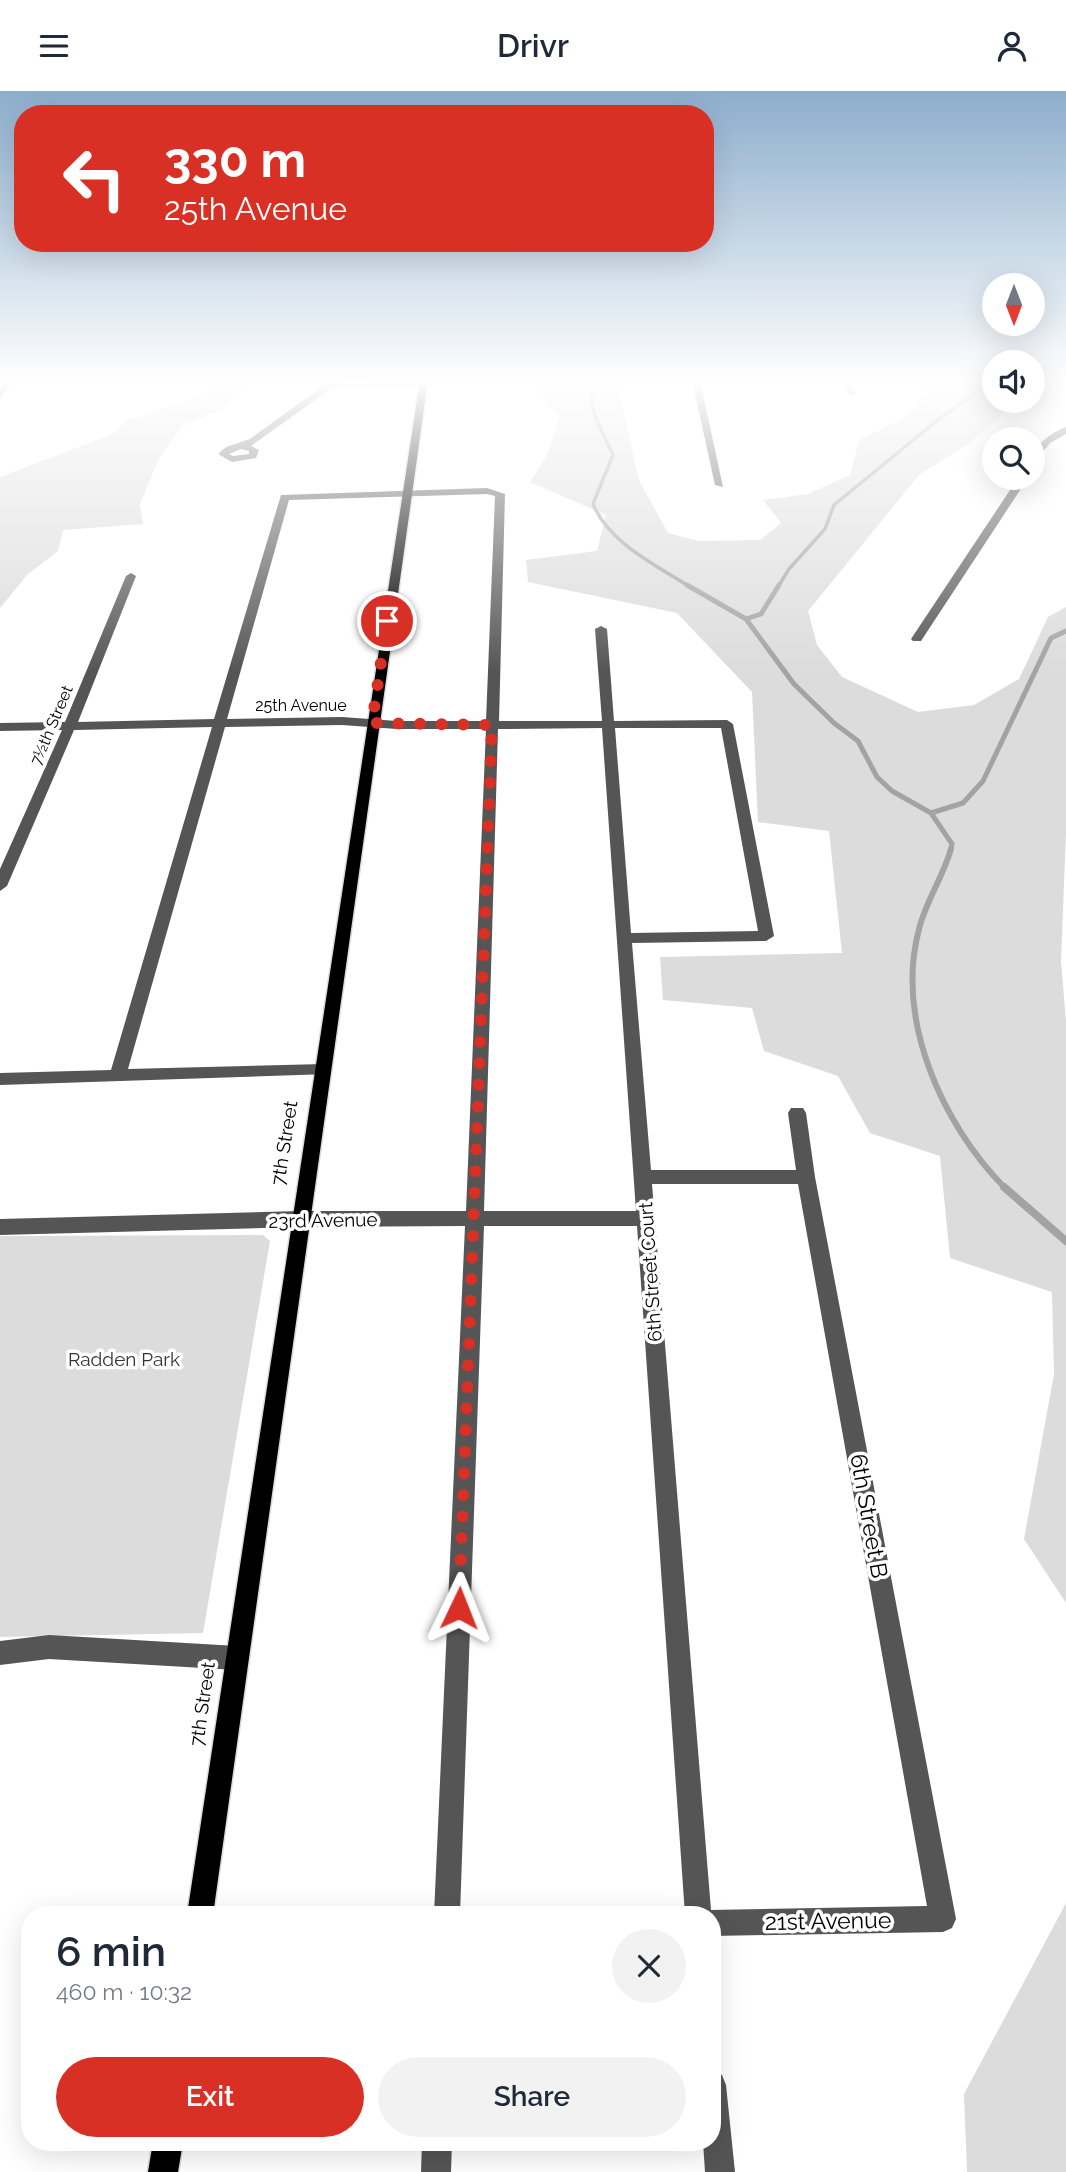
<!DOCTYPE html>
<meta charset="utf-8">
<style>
:root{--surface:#fff;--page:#f2f2f3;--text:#1f2937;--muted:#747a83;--accent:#d93025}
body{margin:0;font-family:Raleway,sans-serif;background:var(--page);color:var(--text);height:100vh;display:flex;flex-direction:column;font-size:26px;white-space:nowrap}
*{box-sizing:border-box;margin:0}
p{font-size:23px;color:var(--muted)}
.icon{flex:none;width:38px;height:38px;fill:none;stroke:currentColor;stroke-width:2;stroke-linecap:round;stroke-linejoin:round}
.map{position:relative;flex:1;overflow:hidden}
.drawer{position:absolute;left:21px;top:1815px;width:700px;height:245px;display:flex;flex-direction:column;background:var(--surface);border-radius:28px;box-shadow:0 7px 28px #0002}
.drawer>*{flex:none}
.banner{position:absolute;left:14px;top:14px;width:700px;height:147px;border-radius:28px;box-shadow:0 7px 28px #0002;background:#d93025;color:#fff;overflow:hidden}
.needle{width:46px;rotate:180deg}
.controls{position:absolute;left:982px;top:182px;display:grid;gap:14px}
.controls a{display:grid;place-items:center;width:63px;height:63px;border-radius:50%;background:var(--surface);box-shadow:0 7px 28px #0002;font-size:35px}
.pin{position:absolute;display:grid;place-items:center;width:60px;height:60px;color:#fff;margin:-30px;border:4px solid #fff;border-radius:50%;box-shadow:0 2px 7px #0007}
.me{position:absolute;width:77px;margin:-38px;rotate:2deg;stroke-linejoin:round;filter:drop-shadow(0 0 5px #0008)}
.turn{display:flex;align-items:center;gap:24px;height:147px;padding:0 35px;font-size:32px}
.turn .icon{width:91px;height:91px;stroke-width:2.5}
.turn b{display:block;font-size:49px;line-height:60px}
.round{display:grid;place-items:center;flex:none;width:74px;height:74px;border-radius:37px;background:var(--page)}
.headline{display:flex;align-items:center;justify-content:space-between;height:119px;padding:0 35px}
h1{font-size:42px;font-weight:600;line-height:52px}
.button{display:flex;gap:14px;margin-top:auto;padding:14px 35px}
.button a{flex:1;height:80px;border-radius:42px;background:var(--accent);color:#fff;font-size:28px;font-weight:600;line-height:80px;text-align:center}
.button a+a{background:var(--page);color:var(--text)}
header{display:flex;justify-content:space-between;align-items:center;height:91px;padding:0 35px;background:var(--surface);font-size:32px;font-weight:600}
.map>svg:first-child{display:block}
.green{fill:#dcdcdc}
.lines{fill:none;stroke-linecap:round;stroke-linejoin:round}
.stream-far3{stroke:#a3a3a3;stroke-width:3.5}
.stream-far2{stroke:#a3a3a3;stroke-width:5}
.stream-far1{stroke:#a3a3a3;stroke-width:6}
.stream{stroke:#a3a3a3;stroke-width:8}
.major-casing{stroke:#dbdbdb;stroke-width:3}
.minor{fill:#555;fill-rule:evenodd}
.major{fill:#000;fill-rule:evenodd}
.route{stroke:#d93025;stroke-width:12;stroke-dasharray:0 21.6}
.labels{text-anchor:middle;stroke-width:7;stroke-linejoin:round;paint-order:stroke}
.far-street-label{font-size:16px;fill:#000;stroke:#fff}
.street-label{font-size:19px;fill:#000;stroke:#fff}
.park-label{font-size:19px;fill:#333;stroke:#fff}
.near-street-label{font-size:23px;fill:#000;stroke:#fff}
</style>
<header><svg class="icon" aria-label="menu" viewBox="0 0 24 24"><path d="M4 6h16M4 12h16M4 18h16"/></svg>Drivr<svg class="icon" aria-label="person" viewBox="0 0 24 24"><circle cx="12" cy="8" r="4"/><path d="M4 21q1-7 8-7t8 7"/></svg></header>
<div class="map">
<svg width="1066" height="2081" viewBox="0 0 1066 2081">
<rect width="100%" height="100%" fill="#fff"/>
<path class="green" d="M235 289H257L221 319 182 335 158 369 140 413 143 433 63 439 58 460 28 483 0 517V386L113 343 127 329 182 312Z
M550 289H616L639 389 668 442 698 450 760 449 781 432 763 409 808 403 850 384 859 349 902 328 928 304 918 289H994V310H1021L1012 314 969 353 920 383 808 520 817 554 842 586 918 621 974 614 1019 588 1048 526 1066 516V741L1061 870 1066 931V1512L1024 1448 1054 1283 1052 1201 950 1167 940 1065 870 1042 838 985 764 960 752 917 663 909 660 866 842 862 829 740 758 731 752 601 677 522 528 491 526 469 597 460 606 424 530 391 548 362 560 325 535 302Z
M263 1144 270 1150 203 1542 0 1546V1145Z
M1066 1812V2081H967L964 2003Z"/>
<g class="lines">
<path class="stream-far3" d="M593 289C586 316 602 340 613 364L593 413C609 452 656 474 690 496
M778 496 789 478 825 438 834 414 934 332 990 291"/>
<path class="stream-far2" d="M687 494 746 528 794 593 834 632 858 650 877 686 892 700 931 722 952 753 950 760
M746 528 761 523 779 494
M931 722 963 712 983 690 1051 547 1066 540"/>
<path class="stream-far1" d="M951 758C943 786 926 810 919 838 895 929 942 1033 1005 1097"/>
<path class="stream" d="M1004 1096 1066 1150"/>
<defs>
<path id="major" d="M420 289H428L213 1824H187Z
M153 2051H183L178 2081H148Z"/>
</defs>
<use href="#major" class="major-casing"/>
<path class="minor" d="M5 289H14L0 307V297Z
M156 289H165L166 292 159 294Z
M692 289H700L723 396 715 394Z
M842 289H850L855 304H849Z
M423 290 426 295 332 297 251 355 259 359 256 367 232 371 218 363 226 356 250 348 327 292ZM241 358 249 360V363L233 365 229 363Z
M1066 336V343L1050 352 1032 374C1032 354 1049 343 1066 336Z
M1018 387H1028L921 550H913L911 548Z
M487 397 505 403 499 630H602L595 538 601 535 607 538 614 630 727 629 733 633 774 845 766 850 632 852 651 1079H796L788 1022 791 1017H803L806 1022 815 1086 956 1828 952 1837 943 1841 712 1845V1824H685L637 1135H484L460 1824H434L465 1135 300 1136 0 1144V1128L300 1120H466L486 638H397L342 634 225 636 128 978 323 973 331 979 329 983 0 994V982L111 979 212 636 74 639 7 795 0 800V778L62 639 0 640V632L65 631 126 485 131 482 136 485 78 631 214 628 281 404ZM487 403 495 405 486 630H397L342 626 227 628 289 409ZM602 637 636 1120H484L498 638ZM615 637H721L758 840 631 842ZM652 1093H798L927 1815 711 1819Z
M49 1544 237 1555 245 1559 249 1567 245 1575 237 1579 49 1568 0 1574V1550Z
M712 1980 722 1984 726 1994 735 2081H705L703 2051H712Z
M422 2051H452L451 2081H421Z"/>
<use href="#major" class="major"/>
</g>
<linearGradient id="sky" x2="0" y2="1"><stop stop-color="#8cadcc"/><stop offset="0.5" stop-color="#fff"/><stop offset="1" stop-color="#fff" stop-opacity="0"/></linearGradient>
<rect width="1066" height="581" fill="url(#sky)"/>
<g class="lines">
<path class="route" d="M387 530 372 632 492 634 459 1517"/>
</g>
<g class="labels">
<g class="far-street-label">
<text x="301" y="620">25th Avenue</text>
<text transform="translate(51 634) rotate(-67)" y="6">7½th Street</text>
</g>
<g class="street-label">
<text transform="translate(284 1052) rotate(-81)" y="7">7th Street</text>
<text transform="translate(323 1129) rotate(-1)" y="7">23rd Avenue</text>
<text transform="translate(650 1181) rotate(-94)" y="7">6th Street Court</text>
<text transform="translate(202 1613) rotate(-82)" y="7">7th Street</text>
</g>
<g class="park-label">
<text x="124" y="1275">Radden Park</text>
</g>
<g class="near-street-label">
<text transform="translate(869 1425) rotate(80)" y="8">6th Street B</text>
<text transform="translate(828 1830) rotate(-1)" y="8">21st Avenue</text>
</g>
</g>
</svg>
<div class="controls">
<a><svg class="needle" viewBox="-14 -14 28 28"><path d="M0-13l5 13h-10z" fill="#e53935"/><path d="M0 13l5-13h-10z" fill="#747a83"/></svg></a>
<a><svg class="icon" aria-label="sound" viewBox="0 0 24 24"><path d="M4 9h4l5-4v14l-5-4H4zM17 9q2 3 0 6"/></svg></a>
<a><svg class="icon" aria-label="search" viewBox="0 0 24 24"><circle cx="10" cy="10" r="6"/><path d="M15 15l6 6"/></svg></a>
</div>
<div class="pin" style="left:387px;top:530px;background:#d93025"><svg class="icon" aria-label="arrive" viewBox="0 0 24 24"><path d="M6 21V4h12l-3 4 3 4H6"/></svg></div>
<svg class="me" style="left:459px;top:1517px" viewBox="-20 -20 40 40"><path d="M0-17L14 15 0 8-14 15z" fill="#d93025" stroke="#fff" stroke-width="4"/></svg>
<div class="banner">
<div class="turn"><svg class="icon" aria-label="left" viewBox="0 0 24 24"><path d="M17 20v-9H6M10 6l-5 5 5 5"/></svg><div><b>330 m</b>25th Avenue</div></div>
</div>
<section class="drawer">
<div class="headline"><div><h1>6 min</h1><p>460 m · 10:32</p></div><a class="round"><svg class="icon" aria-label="close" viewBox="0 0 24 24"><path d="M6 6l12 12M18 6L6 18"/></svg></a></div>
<div class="button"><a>Exit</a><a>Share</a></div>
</section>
</div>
